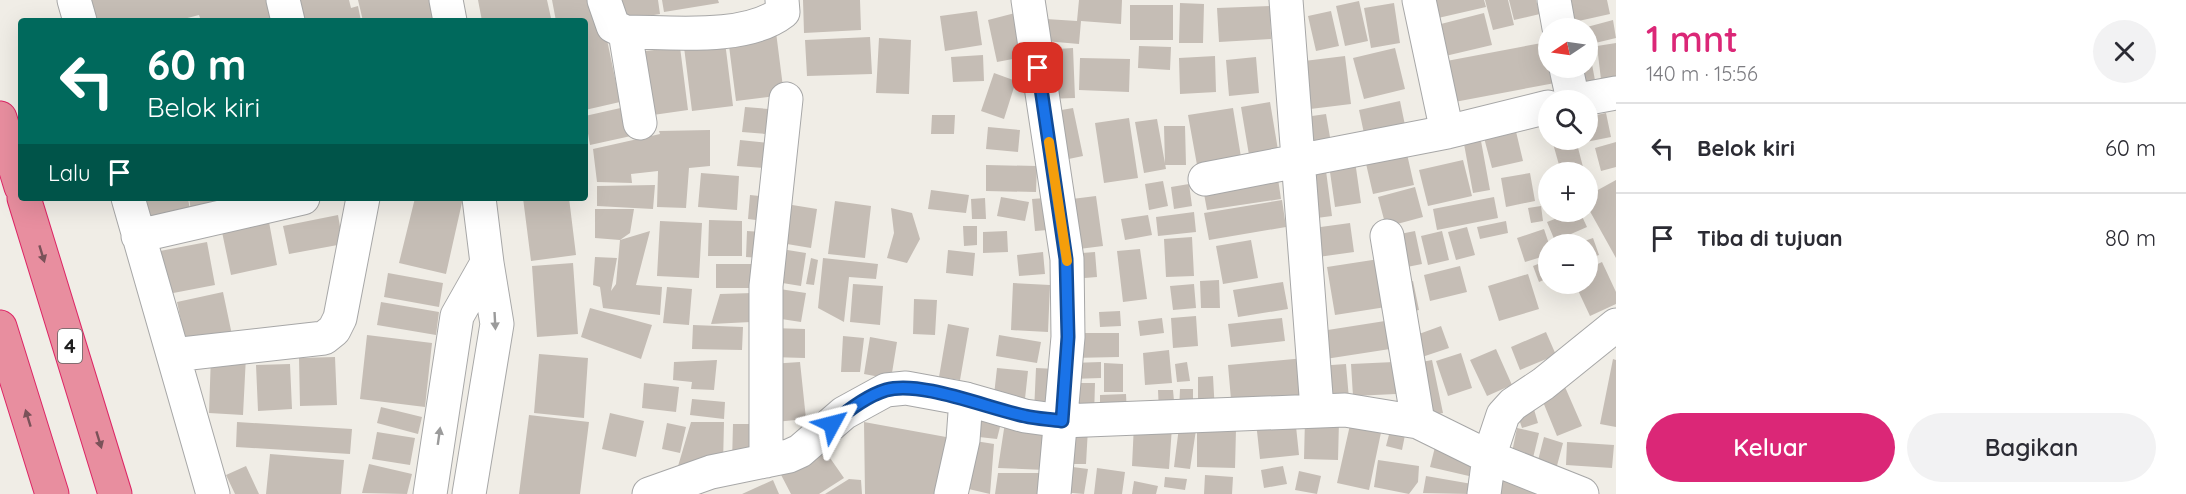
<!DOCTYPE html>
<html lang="id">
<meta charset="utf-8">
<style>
:root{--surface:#fff;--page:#f2f2f3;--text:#2b2b33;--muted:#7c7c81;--line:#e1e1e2;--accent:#db2777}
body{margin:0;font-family:Quicksand,sans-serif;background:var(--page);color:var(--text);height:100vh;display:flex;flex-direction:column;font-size:22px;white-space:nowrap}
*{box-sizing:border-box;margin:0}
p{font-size:20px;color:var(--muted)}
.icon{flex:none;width:33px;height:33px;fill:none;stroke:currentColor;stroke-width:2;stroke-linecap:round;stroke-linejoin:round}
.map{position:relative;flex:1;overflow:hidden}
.details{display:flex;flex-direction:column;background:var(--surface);width:570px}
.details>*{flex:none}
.guide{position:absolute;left:18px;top:18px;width:570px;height:183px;border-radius:6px;box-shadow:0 6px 24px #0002;background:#00695c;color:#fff;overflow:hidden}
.needle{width:39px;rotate:257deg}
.buttons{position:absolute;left:1538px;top:18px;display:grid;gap:12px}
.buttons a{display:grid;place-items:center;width:60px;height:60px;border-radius:50%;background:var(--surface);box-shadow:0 6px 24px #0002;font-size:30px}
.pin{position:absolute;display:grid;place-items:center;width:51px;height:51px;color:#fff;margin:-26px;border-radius:12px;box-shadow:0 3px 9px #0006}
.me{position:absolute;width:66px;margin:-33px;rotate:52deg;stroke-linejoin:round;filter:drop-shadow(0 0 4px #0008)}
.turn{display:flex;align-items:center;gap:21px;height:126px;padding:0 30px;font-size:27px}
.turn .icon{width:78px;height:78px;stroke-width:2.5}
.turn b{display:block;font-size:42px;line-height:51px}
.then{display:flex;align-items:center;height:57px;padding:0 30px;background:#0003;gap:12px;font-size:22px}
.round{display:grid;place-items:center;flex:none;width:63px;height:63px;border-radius:32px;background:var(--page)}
.overview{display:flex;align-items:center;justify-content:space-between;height:102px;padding:0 30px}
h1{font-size:36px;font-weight:600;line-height:45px;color:var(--accent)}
.primary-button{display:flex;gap:12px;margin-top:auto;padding:12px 30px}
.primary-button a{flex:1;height:69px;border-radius:36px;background:var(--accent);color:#fff;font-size:24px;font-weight:600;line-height:69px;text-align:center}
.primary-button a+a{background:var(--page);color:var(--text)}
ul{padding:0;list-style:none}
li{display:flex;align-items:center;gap:18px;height:90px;padding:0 30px;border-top:2px solid var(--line)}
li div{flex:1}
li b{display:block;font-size:22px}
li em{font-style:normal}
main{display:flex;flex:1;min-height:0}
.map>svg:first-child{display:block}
.building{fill:#c5bdb5}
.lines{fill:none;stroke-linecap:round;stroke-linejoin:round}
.minor-casing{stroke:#a7a7a7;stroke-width:35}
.highway-casing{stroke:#dd2565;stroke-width:35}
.minor{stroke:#fff;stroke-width:33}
.highway{stroke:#e88e9f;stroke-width:33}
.oneway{fill:#7a5259}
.oneway2{fill:#9b9b9b}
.route-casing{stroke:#114b97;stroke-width:15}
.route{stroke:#1a73e8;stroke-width:10}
.slow{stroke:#f59e0b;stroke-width:10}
.labels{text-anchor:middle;stroke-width:5;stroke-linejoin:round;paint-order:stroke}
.shield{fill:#fff;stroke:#636363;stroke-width:1.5}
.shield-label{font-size:20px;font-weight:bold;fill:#202020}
</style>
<main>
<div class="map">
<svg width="1616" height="494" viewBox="0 0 1616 494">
<rect width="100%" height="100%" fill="#f0ede6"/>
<path class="building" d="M78 0H268L273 21H201L199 15 176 21H84Z
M292 0H349L351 8 358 6 361 21H303Z
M358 0H429L434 21H363Z
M478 0H547L551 18 535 21H482Z
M552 0H594L601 11 620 102 585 110V21H556Z
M613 0H658L660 14 617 21Z
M662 0H718L719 3 664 12Z
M803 0H860L861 30 804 33Z
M1079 0H1122L1121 24 1081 21 1079 44 1045 41 1046 19 1077 21Z
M1421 0H1484L1486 7 1425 21Z
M1485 0H1508L1514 25 1493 30Z
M1509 0H1536L1540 14 1514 20Z
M1563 0H1607L1610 14 1565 24Z
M1359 1 1368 41 1345 46 1336 6Z
M1180 3 1204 4 1203 43H1179Z
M1394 3 1400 43 1371 48 1364 8Z
M1130 5H1173V40H1130Z
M1270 6 1271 39 1219 42 1217 8Z
M977 11 982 45 945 51 940 16Z
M1331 11 1339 46 1316 51 1308 16Z
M1019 12 1029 56 997 62 988 20Z
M1484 13 1492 45 1441 57 1433 26Z
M1613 20 1616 38 1587 45V27Z
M776 32 784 95 736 101 728 38Z
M870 37 872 74 807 76 805 40Z
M879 38 911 40 909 94 876 93Z
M725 42 733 106 692 111 684 47Z
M1547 42 1548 68H1552L1555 83 1444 104 1436 63Z
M1616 43V86L1602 88 1597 46Z
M1139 46 1171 47 1170 70 1138 68Z
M680 47 688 110 646 116 637 52Z
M1073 48 1075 98 1045 99 1042 50Z
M1395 48 1405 89 1364 99 1353 58Z
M983 55 984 81 953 82 951 57Z
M1215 56 1216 92 1180 94 1179 58Z
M1345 56 1351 104 1302 110 1296 62Z
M1256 57 1259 93 1229 96 1226 60Z
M1080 58 1130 59 1129 92 1079 90Z
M1591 59 1597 91 1576 95 1571 68H1587V60Z
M1017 64 1032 65V80H1018Z
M994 73 1016 81 1004 119 981 111Z
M1400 101 1406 130 1365 138 1359 110Z
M1270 102 1278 150 1249 155 1241 107Z
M625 107 631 136 590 145 585 116Z
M745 107 781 110 778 135 742 132Z
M1073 108 1083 156 1059 161 1050 112Z
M1233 108 1241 157 1197 165 1188 115Z
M1606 113 1611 137 1581 143 1580 140H1587V117Z
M1326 114 1331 143 1303 147 1298 118Z
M932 115H955L954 134H931Z
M1129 118 1138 178 1104 183 1095 123Z
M1157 119 1166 169 1144 173 1135 122Z
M1514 123 1523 161 1492 168 1482 130Z
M1164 126H1185L1186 165H1165Z
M988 127 1020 130 1018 152 986 149Z
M710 130V166L689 168 686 208 657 207 658 171 631 174 632 183 597 182 593 149 660 134 659 131Z
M740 140 778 144 776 169 737 166Z
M1552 140H1576L1583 167 1561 172Z
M1481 141 1490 190 1473 193 1464 144Z
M1616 142V167L1601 171 1595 148Z
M1405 145 1414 185 1373 194 1364 155Z
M1463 160 1472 196 1428 206 1419 170Z
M1355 161 1361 203 1335 207 1329 165Z
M986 165 1037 166 1036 192 986 191Z
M1326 171 1332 216 1309 219 1303 174Z
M1277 172 1281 199 1207 210 1202 183Z
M701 173 739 176 737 210 698 207Z
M1530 173 1535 201 1506 207 1501 178Z
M1616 180V258L1587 206V196Z
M1163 181 1168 206 1149 210 1145 184Z
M1189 184 1192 206 1174 209 1171 187Z
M655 185 653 209 597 206V186Z
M1415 187 1423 217 1386 227 1378 197Z
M931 190 969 195 966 213 928 209Z
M750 195 768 197 765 221 748 219Z
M1096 196 1103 246 1071 250 1064 200Z
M1001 197 1029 202 1025 221 997 216Z
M1494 197 1498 218 1437 230 1433 209Z
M139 198H188L190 210 144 219Z
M189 198H233L191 211Z
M415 198H463L446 274 399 263Z
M523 198H569L576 255 531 261Z
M985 198 986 219H972L971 199Z
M1045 198 1048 230 1035 231 1032 199Z
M1282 200 1286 227 1209 240 1204 213Z
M835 201 871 206 865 258 828 254Z
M786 204 817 209 811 248 781 243Z
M1541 206 1543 221 1531 223 1528 208Z
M891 208 912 213 920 239 907 263 887 258 894 233Z
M595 209H634L630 233 620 240 595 238Z
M1194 212 1196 232 1158 236 1156 217Z
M1573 212H1580L1587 227 1555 241 1547 222Z
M338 215 343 244 289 254 283 226Z
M1148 215 1152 235 1125 240 1121 219Z
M709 220 742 221V256H708Z
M660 221 702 223 699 278 657 276Z
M1506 221 1508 233 1480 239 1477 227Z
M269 222 277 265 231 275 222 232Z
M1350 223 1354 252 1311 258 1306 229Z
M963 226H977V245L964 246Z
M1467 227 1475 255 1456 260 1448 232Z
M1544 229 1549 244 1548 255 1525 262 1517 238Z
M650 231 636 285 662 287 660 315 603 308 600 287 593 285 595 257 617 258 611 291 616 284 620 240Z
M747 231 762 232 761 258 746 257Z
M1007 231 1008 252 983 253V232Z
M1415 231 1422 264 1402 268 1395 235Z
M1442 231 1449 260 1428 265 1421 236Z
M1192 237 1194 276 1166 277 1164 239Z
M1593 238 1599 255 1587 259V244H1576Z
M1251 240 1258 278 1223 284 1216 246Z
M207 242 215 285 168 294 160 251Z
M775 248 806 253 801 286 770 281Z
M1140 249 1147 299 1123 302 1117 251Z
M948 250 975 253 973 276 946 273Z
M1043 252 1045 274 1019 276 1017 255Z
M1095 252 1097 277 1072 279 1069 254Z
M811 258 818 260 814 285 806 284Z
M823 258 878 264 876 279 849 277 844 322 818 308Z
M1379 259 1386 307 1335 315 1327 267Z
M1548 260V278L1539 282 1533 266Z
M1602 262 1616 292V304L1590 316 1575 284H1587V269Z
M573 263 578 334 537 337 532 266Z
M716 264H760L761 288H716Z
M1460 266 1467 292 1430 301 1424 275Z
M388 273 443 283 439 307 384 297Z
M1528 274 1539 309 1499 321 1488 286Z
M1219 280 1220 308H1201L1200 281Z
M1413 281 1419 310 1404 313 1398 284Z
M1283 282 1288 309 1238 317 1233 290Z
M1013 283 1050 285 1048 332 1011 330Z
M853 284 883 286 880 325 850 322Z
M1194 284 1196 308 1173 310 1170 286Z
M667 287 692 289 689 325 663 323Z
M773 288 806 293 801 322 768 317Z
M223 292 232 335 186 345 177 302Z
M753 293 751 322 711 324 720 294Z
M914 299 937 300 935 335 913 334Z
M381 302 439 312 436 335 377 325Z
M590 308 652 325 641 359 581 337Z
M1120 311 1121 326 1100 327 1099 312Z
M1196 316 1198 346 1173 348 1171 318Z
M1162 318 1164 333 1140 336 1138 321Z
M1282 318 1285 341 1231 347 1228 324Z
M1385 321 1390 349 1319 360 1315 332Z
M948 324 969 328 960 380 939 377Z
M693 325 743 327 742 350 692 349Z
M1441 326 1449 348 1416 359 1408 338Z
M771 328 805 329V358L771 357Z
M1546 332 1556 355 1520 370 1511 347Z
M1071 333H1119V357L1071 358Z
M367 335 432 343 425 407 360 399Z
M999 335 1041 342 1037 363 996 356Z
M843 336 864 338 860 372H841Z
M870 337 897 342 891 379 864 374Z
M1496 349 1512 385 1487 396 1470 360Z
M1169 350 1172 383 1145 385 1143 353Z
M1461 353 1472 388 1448 396 1436 361Z
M539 354 588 358 584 418 534 413Z
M211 355 246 356 243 415 209 413Z
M335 357 337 405 300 406 299 358Z
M1305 358 1309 405 1232 411 1228 365Z
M1613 359 1616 360V427L1600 424Z
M717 360 714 390 691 389 692 382 673 380 674 362Z
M1432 360 1443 413 1422 417 1411 364Z
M800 362 806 419 775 422 770 364Z
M1101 362V378L1071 379V363Z
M1187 362 1190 381 1177 382 1175 364Z
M1394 362 1396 394 1353 396 1351 364Z
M1104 363 1123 364V392H1104Z
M290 364 292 409 258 411 256 365Z
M1346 364 1349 399 1320 401 1317 366Z
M997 368 1028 371 1024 408 993 404Z
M1036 368 1056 369 1053 413 1034 412Z
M1213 376 1215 413H1198V377Z
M644 383 679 387 676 412 642 408Z
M1067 383H1095L1094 417H1067Z
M1565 387 1582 426 1557 436 1541 397Z
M1180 389H1193V412L1179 411Z
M1158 390H1173L1175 412 1159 413Z
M1126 394 1127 414H1100V395Z
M692 399 725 402 724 419 690 415Z
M1531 399 1538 423 1522 428 1514 404Z
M974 406 1003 415 997 439 970 436Z
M381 407 422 417 418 434 377 423Z
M610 413 644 421 636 457 602 449Z
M529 415 589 422 580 494H519Z
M1006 416 1052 428 1046 470 998 468Z
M1352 416 1383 423 1369 490 1337 483Z
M1295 417 1299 455 1260 459 1256 422Z
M1305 419 1339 421 1338 460 1304 459Z
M237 422 352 429 350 454 236 447Z
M691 422H724L723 464 676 473Z
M864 422 957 439 945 494H865Z
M667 423 686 427 680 453 662 449Z
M733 424H763L761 455 732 463Z
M1134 424 1172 427 1169 469 1132 466Z
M1066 427 1088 428 1086 464H1063Z
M1179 427 1196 430 1190 469 1174 467Z
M1391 427 1406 430 1402 450 1386 446Z
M1197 428 1236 429 1235 468 1197 467Z
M1517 428 1539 433 1532 462 1511 457Z
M377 432 415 438 410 465 372 459Z
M1544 437 1563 443 1554 477 1535 472Z
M969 440 994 444 990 494 960 487Z
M1567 442 1614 445 1612 468 1566 465Z
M1436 443 1474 452 1469 476 1430 467Z
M821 445 844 478 819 494H791L778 469Z
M270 454 344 460 341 494H266Z
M1378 460 1419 466 1418 482 1409 494 1374 487Z
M369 464 412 474 407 494 362 493Z
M246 466 259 494H235L226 475Z
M1065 466 1088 469 1084 494 1061 492Z
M1283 466 1287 484 1264 488 1261 470Z
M1097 468 1125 472 1122 494H1094Z
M1507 469 1540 494H1499Z
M1299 471 1321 476 1317 494 1295 490Z
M998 473H1049L1045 494H995Z
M1205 475 1233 477 1232 494H1204Z
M1426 476 1472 484 1470 494 1423 493Z
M1165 477 1187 479 1185 490 1164 487Z
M849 479 861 480 862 494H825Z
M773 480 779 494H742Z
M1134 481 1158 486 1156 494H1132Z"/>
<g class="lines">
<defs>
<path id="minor" d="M74 0 80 21
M283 0 288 21
M446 0 450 21
M604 0 613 26 625 32C671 32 746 41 783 12L782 0
M1028 0 1067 259 1068 337 1054 494
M1286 0 1317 409
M1419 0 1447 132
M1554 0 1559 28
M625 32 640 123
M1566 68 1573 100
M1578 100 1616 93
M1205 179 1447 132 1548 107
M128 198 213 494
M138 236 303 198
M1387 236 1418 422
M173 355 324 338 334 330 340 318 363 198
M766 461V286L786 99
M430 494 457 316 487 263
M469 494 497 324 487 263 479 198
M649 494 711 472 789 456 800 451 844 413 886 390 906 388 966 399 1025 416 1062 421 1345 410 1418 422 1489 457 1503 415 1513 404 1543 384 1616 325
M951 494 963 440 966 399
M1484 494 1489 457 1582 494"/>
<path id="highway" d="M0 118 21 187
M24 198 115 494
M0 327 52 494"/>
</defs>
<use href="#minor" class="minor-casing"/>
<use href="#highway" class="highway-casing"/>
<use href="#minor" class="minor"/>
<use href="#highway" class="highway"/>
</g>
<defs><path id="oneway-solid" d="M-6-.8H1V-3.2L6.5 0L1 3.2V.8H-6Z" transform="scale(1.5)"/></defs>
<g class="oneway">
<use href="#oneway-solid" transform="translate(42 254) rotate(73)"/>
<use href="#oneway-solid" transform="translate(28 418) rotate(-107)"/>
<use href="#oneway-solid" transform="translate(99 440) rotate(73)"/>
</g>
<g class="oneway2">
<use href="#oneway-solid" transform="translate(495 321) rotate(87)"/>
<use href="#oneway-solid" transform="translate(439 436) rotate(-82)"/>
</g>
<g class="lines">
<defs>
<path id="route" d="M832 424C847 411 866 396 886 390 921 380 989 409 1025 416 1037 419 1050 419 1062 421L1068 337 1066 259 1038 68"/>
</defs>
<use href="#route" class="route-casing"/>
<use href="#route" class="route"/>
<path class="slow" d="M1049 142 1067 261"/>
</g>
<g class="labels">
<rect class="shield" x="58" y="329" width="24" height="34" rx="4.5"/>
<g class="shield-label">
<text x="70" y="353">4</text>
</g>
</g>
</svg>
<div class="buttons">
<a><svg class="needle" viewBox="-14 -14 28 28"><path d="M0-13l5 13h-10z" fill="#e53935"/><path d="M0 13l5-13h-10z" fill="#7c7c81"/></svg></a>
<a><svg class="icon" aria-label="search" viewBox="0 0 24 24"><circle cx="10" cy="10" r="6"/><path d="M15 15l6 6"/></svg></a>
<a>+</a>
<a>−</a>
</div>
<div class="pin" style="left:1038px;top:68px;background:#d93025"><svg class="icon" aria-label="arrive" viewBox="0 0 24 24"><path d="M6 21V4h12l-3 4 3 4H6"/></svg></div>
<svg class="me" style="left:832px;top:424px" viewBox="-20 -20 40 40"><path d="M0-17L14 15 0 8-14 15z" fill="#1a73e8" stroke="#fff" stroke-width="4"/></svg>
<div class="guide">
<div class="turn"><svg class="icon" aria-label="left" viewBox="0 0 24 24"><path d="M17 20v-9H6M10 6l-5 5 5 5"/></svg><div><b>60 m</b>Belok kiri</div></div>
<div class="then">Lalu<svg class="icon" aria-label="arrive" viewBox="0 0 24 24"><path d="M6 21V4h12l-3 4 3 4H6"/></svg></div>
</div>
</div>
<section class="details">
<div class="overview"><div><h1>1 mnt</h1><p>140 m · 15:56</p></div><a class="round"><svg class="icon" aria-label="close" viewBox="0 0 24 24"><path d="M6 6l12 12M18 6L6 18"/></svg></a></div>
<ul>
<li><svg class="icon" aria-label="left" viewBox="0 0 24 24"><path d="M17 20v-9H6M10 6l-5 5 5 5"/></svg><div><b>Belok kiri</b></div><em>60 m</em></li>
<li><svg class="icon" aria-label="arrive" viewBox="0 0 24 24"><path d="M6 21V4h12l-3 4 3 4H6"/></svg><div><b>Tiba di tujuan</b></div><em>80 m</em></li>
</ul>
<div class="primary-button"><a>Keluar</a><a>Bagikan</a></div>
</section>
</main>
